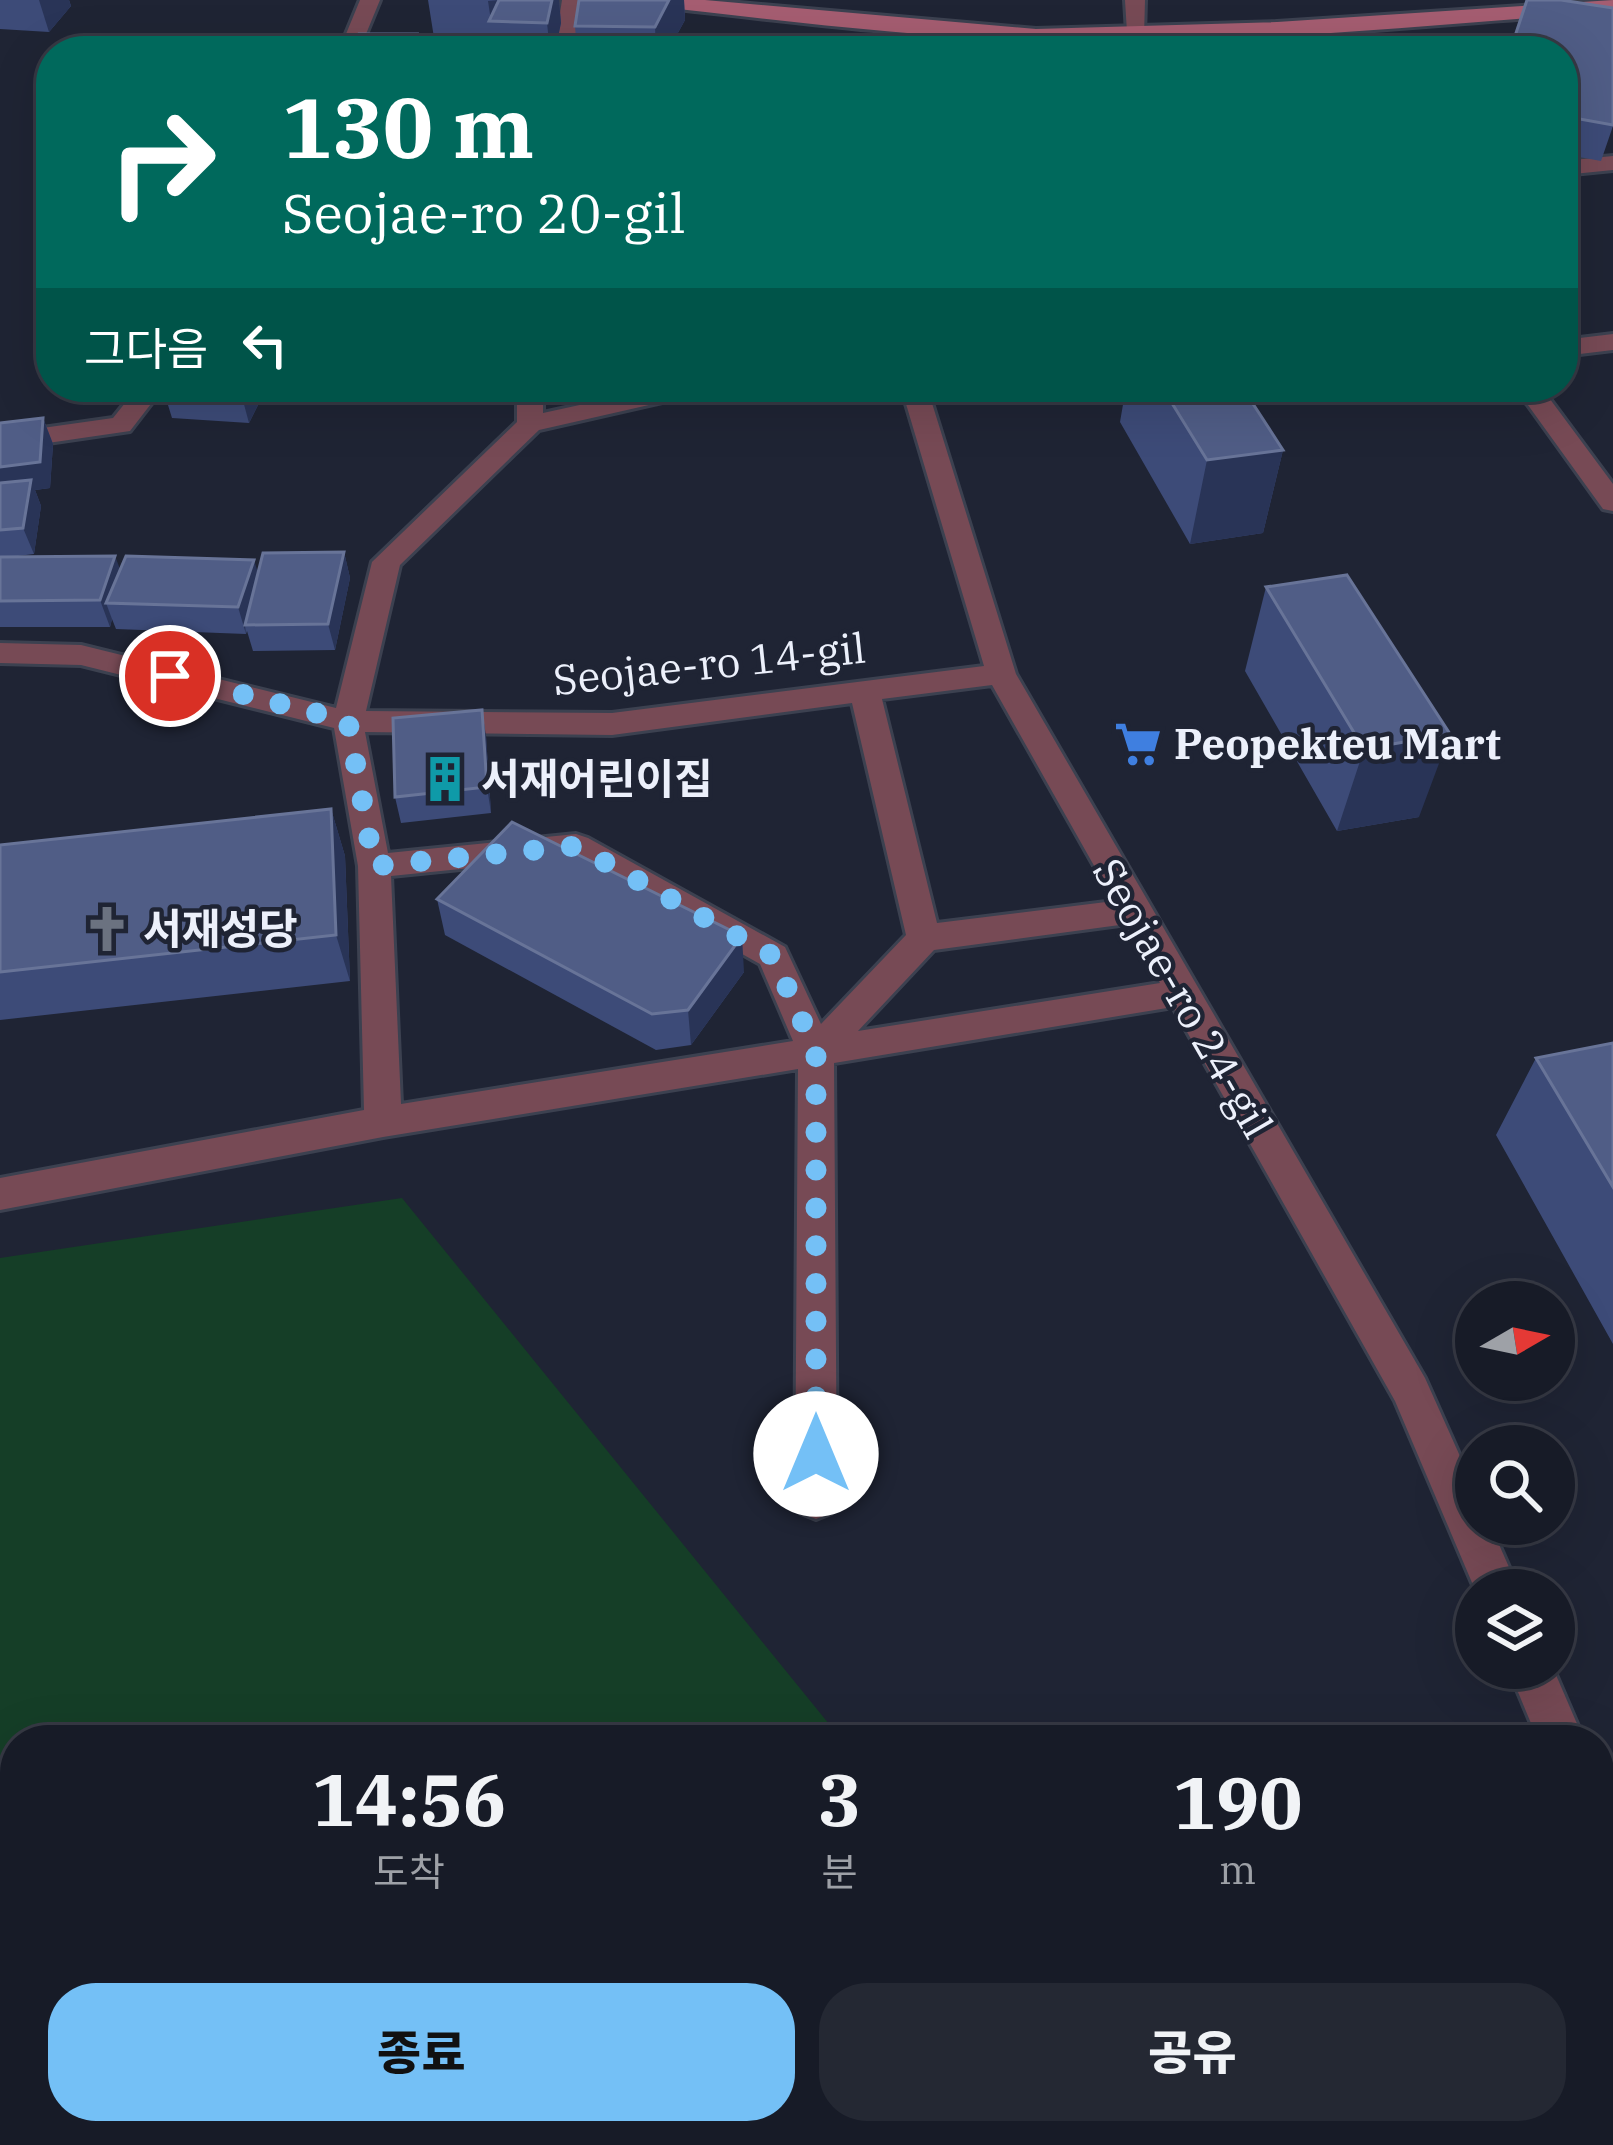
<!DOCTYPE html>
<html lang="ko">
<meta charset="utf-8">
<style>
:root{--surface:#171b27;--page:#242833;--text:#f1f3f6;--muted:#9ea1a7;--line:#363944;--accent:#74c0f6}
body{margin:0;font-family:"IBM Plex Serif","Noto Sans KR",serif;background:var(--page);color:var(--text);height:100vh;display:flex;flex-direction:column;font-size:45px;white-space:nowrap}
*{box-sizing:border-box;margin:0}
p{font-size:39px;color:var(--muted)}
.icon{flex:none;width:66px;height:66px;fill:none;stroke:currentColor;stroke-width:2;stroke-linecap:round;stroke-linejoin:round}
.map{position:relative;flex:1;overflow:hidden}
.sheet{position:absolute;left:0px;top:1725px;width:1614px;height:420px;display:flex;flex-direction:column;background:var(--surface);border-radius:48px 48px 0 0;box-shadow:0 12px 48px #0002,0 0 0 3px var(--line)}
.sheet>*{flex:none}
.banner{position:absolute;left:36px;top:36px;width:1542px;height:366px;border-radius:48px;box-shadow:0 12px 48px #0002,0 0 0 3px var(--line);background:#00695c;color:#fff;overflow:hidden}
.needle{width:78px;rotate:81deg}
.controls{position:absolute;left:1455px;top:1281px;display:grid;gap:24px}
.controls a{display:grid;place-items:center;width:120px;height:120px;border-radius:50%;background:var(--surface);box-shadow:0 12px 48px #0002,0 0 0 3px var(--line);font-size:60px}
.pin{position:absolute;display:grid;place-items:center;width:102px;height:102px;color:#fff;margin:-51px;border:6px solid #fff;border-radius:50%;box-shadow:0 3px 12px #0007}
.me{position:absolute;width:132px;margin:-66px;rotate:0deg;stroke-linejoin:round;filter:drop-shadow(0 0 9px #0008)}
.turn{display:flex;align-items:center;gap:42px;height:252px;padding:0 48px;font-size:54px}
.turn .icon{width:156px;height:156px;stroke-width:2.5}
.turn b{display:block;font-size:84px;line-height:102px}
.then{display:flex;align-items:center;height:114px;padding:0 48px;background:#0003;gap:24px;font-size:45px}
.eta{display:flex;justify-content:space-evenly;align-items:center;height:204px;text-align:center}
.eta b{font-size:72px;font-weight:800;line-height:84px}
.action{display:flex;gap:24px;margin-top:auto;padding:24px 48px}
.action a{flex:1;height:138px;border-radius:48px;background:var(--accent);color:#111;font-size:48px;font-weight:800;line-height:138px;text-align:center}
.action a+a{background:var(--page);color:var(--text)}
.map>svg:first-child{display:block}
.green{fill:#153e27}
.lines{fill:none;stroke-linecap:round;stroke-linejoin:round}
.street-casing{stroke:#3c4150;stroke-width:6}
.secondary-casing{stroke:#3c4150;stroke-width:6}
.street{fill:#774a55;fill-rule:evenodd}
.secondary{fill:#a55d71;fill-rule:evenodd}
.wall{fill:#3d4b78}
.shaded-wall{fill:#293457}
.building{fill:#505d86;stroke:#687498;stroke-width:3}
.route{stroke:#74c0f6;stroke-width:21;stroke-dasharray:0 37.8}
.labels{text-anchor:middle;stroke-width:9;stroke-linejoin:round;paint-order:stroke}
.street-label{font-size:42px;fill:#ecf0fb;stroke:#1f2434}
.poi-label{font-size:42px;font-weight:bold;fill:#ecf0fb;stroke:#1f2434;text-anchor:start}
</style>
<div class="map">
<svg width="1613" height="2145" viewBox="0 0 1613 2145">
<rect width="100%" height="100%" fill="#1f2434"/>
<path class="green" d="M402 1198 842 1740H15V2130H1159L1171 2145H0V1258Z"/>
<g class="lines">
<defs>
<path id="street" d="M360 0H380L359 51H339Z
M562 0H582L574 51H554Z
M1125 0H1145L1144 36 1127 32Z
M1277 22 1284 24 1303 51H1283L1267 28Z
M1613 156V170L1563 175V161Z
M1613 334V350L1563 356V340Z
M138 387H164L130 431 0 450V434L113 418Z
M517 387H543V413L662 387H710L706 392 539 430 400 565 366 711 612 713 984 666 901 387H927L1016 674 1425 1378 1476 1492V1524H1490L1519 1590 1476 1592 1395 1401 1173 1007 834 1063 837 1499 831 1513 816 1519 801 1513 795 1499 798 1069 383 1137 0 1210V1178L364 1110 358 866 334 728 81 665 0 663V643L81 645 336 708 372 562 517 422ZM992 685 1114 901 937 923 882 699ZM852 703 906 935 821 1024 785 947 588 838 576 834 388 853 365 732 612 735ZM571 858 760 964 793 1041 401 1104 391 876ZM1127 924 1160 983 858 1031 934 950Z
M1515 387H1541L1613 484V511L1603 509Z
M1508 1668H1553L1584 1740H1538Z
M1599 1804 1613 1810V1884L1599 1878Z"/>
<path id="secondary" d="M641 0H705L1036 29 1277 22 1613 0V12C1425 24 1219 48 1031 41 904 36 778 20 651 6Z"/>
</defs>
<use href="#street" class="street-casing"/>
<use href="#secondary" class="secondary-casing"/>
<use href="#street" class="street"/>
<use href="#secondary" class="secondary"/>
</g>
<path class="wall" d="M0 0H69L71 6 49 32 0 29Z
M428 0H559L561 23 555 51H493V45L435 44Z
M579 0H684L685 20 668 51H577L575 26Z
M1613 8V126L1601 161 1563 154V51Z
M267 387 249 423 172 418 164 392Z
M1126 387H1242L1283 450 1263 533 1190 544 1120 422Z
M43 418 53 444 50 488 35 490 41 506 34 554 10 557 120 570 258 573 344 552 350 578 335 650 253 651 247 631 246 634 116 629 112 619 110 627H0V423Z
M1266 587 1419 817 1337 831 1245 671Z
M486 736 491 813 401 823 395 797Z
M331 809 345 856 350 981 0 1020V845Z
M437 899 744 972 691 1045 656 1050 445 935Z
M1613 1043V1344L1496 1135 1536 1058Z"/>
<path class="shaded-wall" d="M39 0H69L71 6 49 32Z
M500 0 491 21 488 1Z
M552 0H559L561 23 555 51H550L547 23Z
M669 0H684L685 20 668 51H656L655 27Z
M417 34 419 51H412Z
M247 387H267L249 423 242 397Z
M43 418 53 444 50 488 35 490 41 506 34 554 23 528 0 494V467Z
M1283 450 1263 533 1190 544 1207 460Z
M344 552 350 578 335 650 328 624Z
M115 556 125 582 106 603 112 619 110 627 100 600Z
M254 560 262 586 245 625 246 634 238 607Z
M482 710 486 736 491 813 487 787Z
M1450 734 1419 817 1337 831 1364 749Z
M331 809 345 856 350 981 336 935Z
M742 936 744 972 691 1045 688 1010Z"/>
<path class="building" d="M499 0H552L547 23 489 21Z
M579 0H669L655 27 575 26Z
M1527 0H1561L1613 8V125L1563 116V51H1510Z
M359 34H417L412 51H354Z
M167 387H247L242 397 164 392Z
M1162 387H1242L1283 450 1207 460Z
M43 418 40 462 0 467V423Z
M31 480 23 528 0 530V483Z
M344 552 328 624 245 625 263 553Z
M115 556 100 600 0 601V557Z
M126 556 254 560 238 607 106 603Z
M1347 575 1450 734 1364 749 1266 587Z
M482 710 487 787 395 797 393 718Z
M331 809 336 935 0 972V845Z
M512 822 742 936 688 1010 652 1014 437 899Z
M1613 1043V1187L1536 1058Z"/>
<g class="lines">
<path class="route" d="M170 676 348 721 374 866 576 846 773 956 816 1052V1454"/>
</g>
<defs>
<symbol id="supermarket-bare" viewBox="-9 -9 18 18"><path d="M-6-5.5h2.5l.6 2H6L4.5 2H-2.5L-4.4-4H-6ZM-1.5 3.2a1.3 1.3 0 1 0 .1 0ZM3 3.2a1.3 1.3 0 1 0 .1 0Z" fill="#3f7fe0" stroke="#1f2434" stroke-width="2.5" paint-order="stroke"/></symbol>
<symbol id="building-bare" viewBox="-9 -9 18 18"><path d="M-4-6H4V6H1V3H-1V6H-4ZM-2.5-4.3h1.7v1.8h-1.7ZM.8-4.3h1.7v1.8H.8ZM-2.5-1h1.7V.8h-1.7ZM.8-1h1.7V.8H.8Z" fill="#0f9aa8" stroke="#1f2434" stroke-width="2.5" paint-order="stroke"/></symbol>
<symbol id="church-bare" viewBox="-9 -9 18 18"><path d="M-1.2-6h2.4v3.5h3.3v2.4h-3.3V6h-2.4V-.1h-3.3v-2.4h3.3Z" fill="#6b7280" stroke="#1f2434" stroke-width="2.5" paint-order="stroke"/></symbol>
</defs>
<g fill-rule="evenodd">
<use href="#supermarket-bare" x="1105" y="711" width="66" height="66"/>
<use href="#building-bare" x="412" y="746" width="66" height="66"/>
<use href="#church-bare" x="74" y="896" width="66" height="66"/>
</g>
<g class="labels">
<g class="street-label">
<text transform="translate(709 664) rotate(-6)" y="15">Seojae-ro 14-gil</text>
<text transform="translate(1183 998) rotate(60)" y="15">Seojae-ro 24-gil</text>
</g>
<g class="poi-label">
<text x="1174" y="759">Peopekteu Mart</text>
<text x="481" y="794">서재어린이집</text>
<text x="143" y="944">서재성당</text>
</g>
</g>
</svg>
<div class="controls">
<a><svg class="needle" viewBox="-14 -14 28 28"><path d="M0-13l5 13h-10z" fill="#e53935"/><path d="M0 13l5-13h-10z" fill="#9ea1a7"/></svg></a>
<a><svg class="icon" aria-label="search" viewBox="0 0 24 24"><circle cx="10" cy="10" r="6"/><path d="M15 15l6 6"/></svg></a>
<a><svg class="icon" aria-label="layers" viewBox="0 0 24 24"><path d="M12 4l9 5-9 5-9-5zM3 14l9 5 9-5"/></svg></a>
</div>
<div class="pin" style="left:170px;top:676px;background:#d93025"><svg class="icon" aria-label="arrive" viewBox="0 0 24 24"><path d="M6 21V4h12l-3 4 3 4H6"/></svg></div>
<svg class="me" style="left:816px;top:1454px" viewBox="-20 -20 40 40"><circle r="19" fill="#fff"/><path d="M0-13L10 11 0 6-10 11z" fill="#74c0f6"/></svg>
<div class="banner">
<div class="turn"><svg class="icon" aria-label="right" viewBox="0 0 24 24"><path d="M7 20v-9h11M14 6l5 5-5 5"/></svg><div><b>130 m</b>Seojae-ro 20-gil</div></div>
<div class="then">그다음<svg class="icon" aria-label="left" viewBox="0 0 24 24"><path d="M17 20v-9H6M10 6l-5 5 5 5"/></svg></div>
</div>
<section class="sheet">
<div class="eta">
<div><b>14:56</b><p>도착</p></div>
<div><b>3</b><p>분</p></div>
<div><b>190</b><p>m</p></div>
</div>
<div class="action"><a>종료</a><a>공유</a></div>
</section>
</div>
